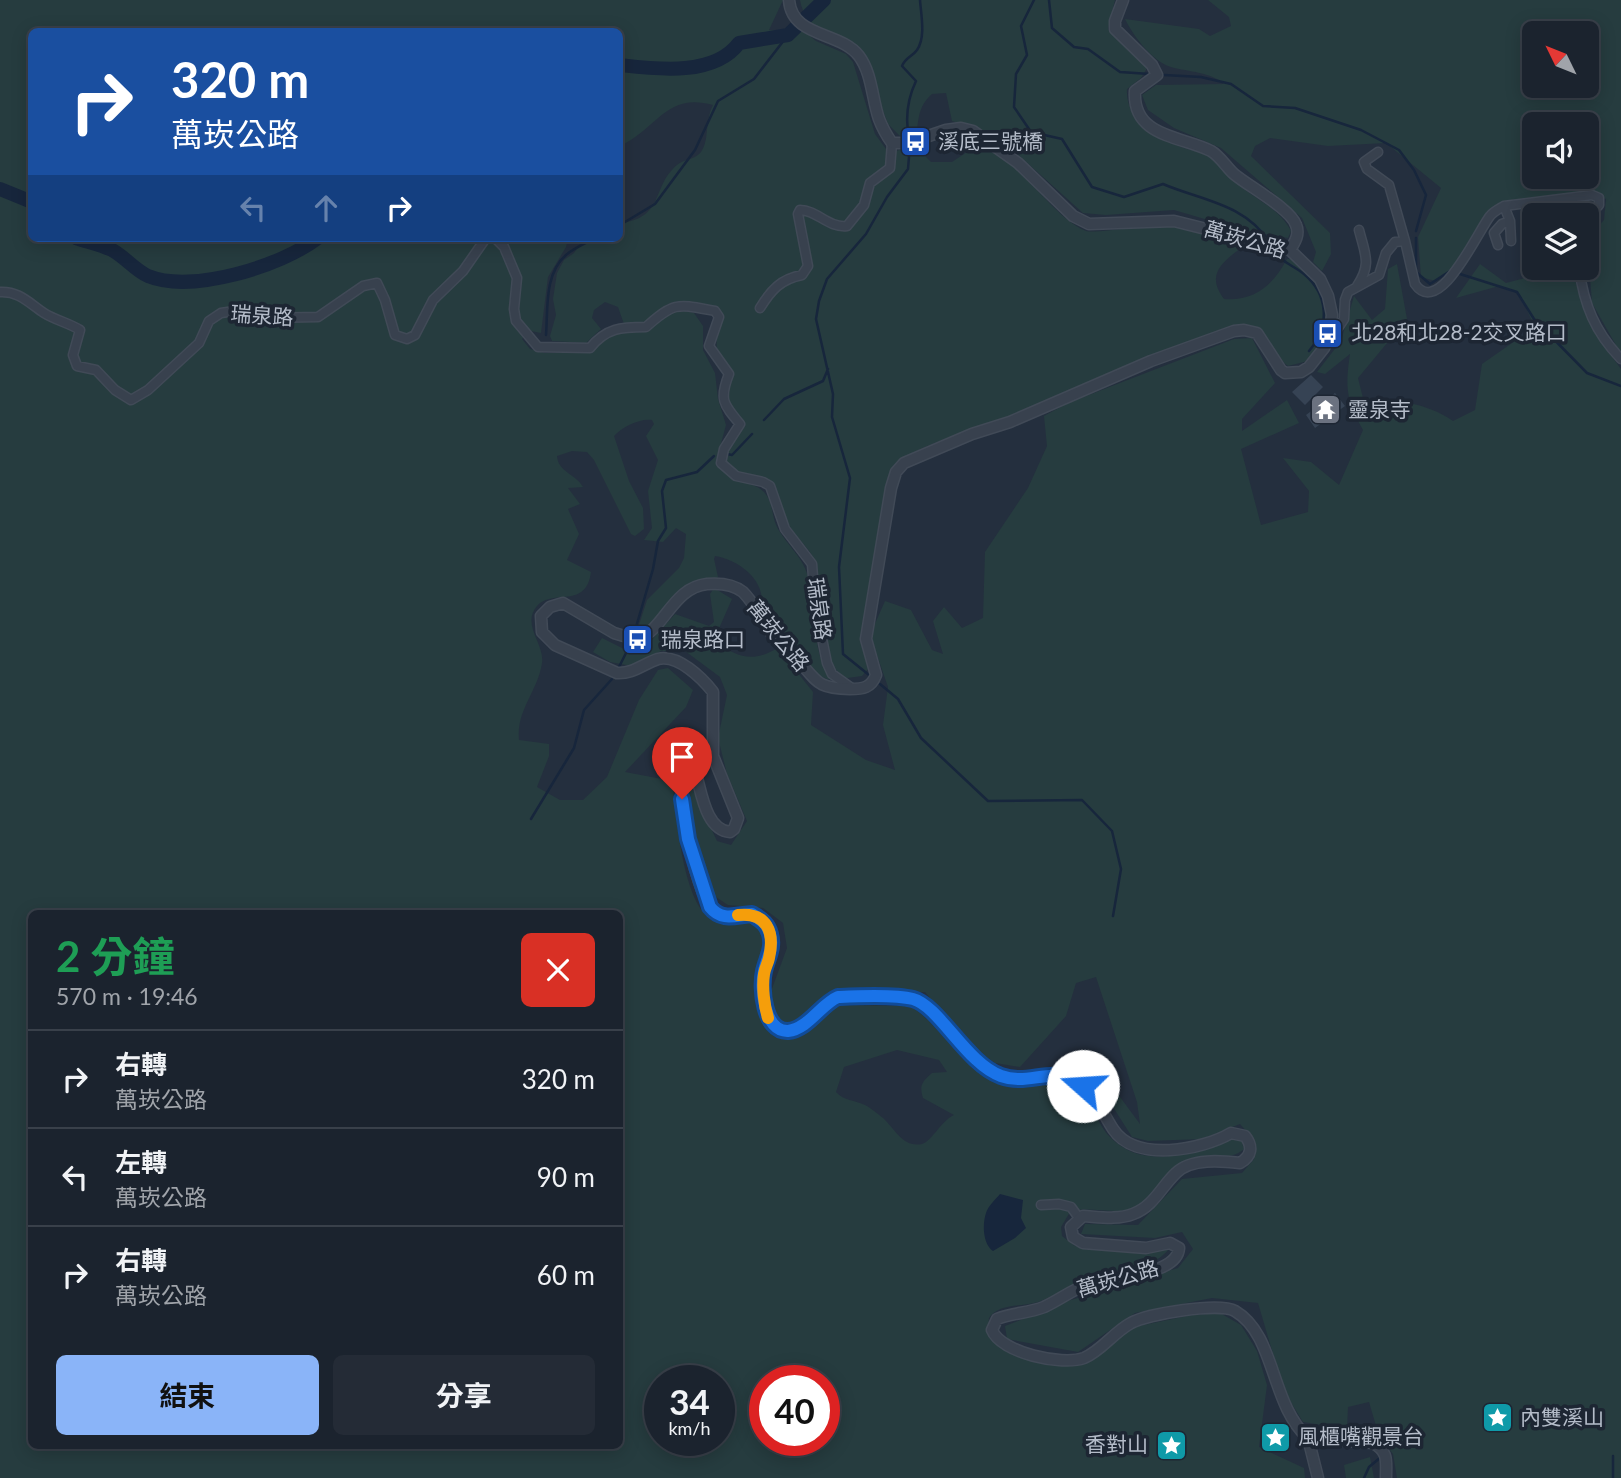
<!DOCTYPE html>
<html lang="zh-TW">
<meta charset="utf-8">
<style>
:root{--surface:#1b232e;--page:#242b36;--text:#f1f3f6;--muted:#a0a4aa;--line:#39404a;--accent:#8ab4f8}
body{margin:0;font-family:Lato,"Noto Sans TC",sans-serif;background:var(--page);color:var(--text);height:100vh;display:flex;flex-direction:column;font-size:26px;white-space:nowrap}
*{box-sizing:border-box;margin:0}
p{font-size:23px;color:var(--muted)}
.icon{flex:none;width:38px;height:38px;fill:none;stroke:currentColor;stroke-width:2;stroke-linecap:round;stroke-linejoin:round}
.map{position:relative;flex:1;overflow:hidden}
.sheet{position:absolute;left:28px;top:910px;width:595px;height:539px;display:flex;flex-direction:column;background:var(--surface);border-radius:10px;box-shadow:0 4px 18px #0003,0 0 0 2px var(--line)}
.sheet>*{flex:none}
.top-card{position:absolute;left:28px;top:28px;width:595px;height:214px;border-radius:10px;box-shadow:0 4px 18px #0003,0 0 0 2px var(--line);background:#1a4fa0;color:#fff;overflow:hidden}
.needle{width:46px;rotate:313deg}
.buttons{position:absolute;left:1522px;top:21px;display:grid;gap:14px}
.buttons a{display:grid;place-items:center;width:77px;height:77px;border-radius:10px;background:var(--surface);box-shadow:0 4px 18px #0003,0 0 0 2px var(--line);font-size:35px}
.speed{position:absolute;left:644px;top:1365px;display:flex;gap:14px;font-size:35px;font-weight:700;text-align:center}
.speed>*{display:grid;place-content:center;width:91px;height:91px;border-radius:50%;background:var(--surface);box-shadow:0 4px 18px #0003,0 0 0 2px var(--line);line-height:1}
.speed small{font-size:18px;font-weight:400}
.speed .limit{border:10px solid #d22;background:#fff;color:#111}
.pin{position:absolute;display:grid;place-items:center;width:60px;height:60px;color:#fff;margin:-72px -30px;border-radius:50% 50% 50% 0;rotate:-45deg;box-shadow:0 0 7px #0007}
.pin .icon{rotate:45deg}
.me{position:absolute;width:77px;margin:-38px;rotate:289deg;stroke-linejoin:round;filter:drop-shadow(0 0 5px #0008)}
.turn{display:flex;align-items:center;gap:24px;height:147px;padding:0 28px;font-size:32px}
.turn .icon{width:91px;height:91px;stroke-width:2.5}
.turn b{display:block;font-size:49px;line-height:60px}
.lanes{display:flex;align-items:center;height:66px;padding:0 28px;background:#0003;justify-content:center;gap:35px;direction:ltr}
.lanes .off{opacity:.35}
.round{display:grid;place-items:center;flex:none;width:74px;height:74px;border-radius:10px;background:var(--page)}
.head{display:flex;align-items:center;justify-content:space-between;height:119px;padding:0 28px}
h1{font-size:42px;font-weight:700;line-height:52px;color:#1e9e55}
.primary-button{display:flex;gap:14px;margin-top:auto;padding:14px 28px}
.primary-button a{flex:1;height:80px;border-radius:10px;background:var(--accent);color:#111;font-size:28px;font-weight:700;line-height:80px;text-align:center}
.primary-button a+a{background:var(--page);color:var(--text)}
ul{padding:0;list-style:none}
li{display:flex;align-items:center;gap:21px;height:98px;padding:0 28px;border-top:2px solid var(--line)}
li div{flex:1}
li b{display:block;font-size:26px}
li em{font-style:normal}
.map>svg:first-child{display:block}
.green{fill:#263c3f;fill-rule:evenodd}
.water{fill:#17263c}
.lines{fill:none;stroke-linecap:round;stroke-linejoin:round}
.stream{stroke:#17263c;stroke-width:2.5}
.river{stroke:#17263c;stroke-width:14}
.building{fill:#364354}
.minor-casing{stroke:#414a57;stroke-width:11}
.tertiary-casing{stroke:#414a57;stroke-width:13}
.minor{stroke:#38414e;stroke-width:8}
.tertiary{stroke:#38414e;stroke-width:10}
.route-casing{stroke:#114b97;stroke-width:18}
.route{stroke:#1a73e8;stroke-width:12}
.slow{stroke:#f59e0b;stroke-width:12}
.labels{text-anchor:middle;stroke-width:7;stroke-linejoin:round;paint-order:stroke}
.poi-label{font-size:21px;fill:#b4bcc9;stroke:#1d2633;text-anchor:start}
.street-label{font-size:21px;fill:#b4bcc9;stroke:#1d2633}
</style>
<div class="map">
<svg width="1621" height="1478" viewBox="0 0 1621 1478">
<rect width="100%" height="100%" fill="#242f3e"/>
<path class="green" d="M0 0H783L769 30 784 31 795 23 816 41 846 54 853 62 875 134 886 149 896 151 915 146 931 162H952L976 146C1016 151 1049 216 1086 231 1095 234 1151 224 1167 225 1190 226 1217 238 1240 244L1241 248C1221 263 1206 275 1224 299 1255 301 1273 285 1287 259H1292C1330 284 1340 326 1308 361L1288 366C1267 350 1271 326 1238 325 1160 348 1087 388 1011 418 981 430 916 442 895 467 883 481 870 588 865 613L863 633 868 669 862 676 847 678C815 663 822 599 817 568 814 550 796 540 788 523 782 512 778 500 774 488L737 473 724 462 726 452 742 426C731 408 729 407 728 386 728 373 718 361 717 348 714 332 729 320 715 307 703 305 686 299 675 302 650 309 656 326 624 324L618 307 605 302 594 310 592 318 601 329 586 343 552 341 550 336 556 315 553 299 557 273 564 260 574 253 585 238H620V223C665 218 651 187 677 165 684 159 695 160 701 152 710 139 704 123 713 105 666 92 657 129 620 146V32H32V238H568L566 247 548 277 541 333 531 331 522 339 530 349 545 353 580 352 613 333 643 330 661 317 678 309 694 313 703 326V350L715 373 718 399 726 425 716 462C733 487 757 479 767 496 773 505 772 517 777 527 787 546 805 558 809 581 814 606 813 631 820 656 823 664 828 672 831 680 804 675 775 633 760 612 770 584 741 560 715 556L714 559 718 577 715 581 698 582 641 637 636 634 647 600 679 568 684 558 686 534 676 528 663 542 644 540 652 528 648 491 658 460 646 436 654 424 652 420C640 418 622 427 614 436L629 481 643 508 644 529 635 536 631 534 594 460 587 452 572 451 557 456C558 472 576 474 583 487L568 488 580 504 568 509 579 534 567 560 591 572C586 610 553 588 537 606 521 625 545 644 542 663 538 691 516 710 519 740L549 744V756L537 787 560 800H583L607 777 639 700 658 670 668 668 693 690 686 707 625 772 662 779 673 787C676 818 683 893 706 915 726 934 755 905 765 936 769 949 762 960 759 973 755 990 758 1022 773 1033 777 1036 783 1037 788 1039 807 1030 821 1011 839 1005L910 1006C939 1022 967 1076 1003 1084 1026 1090 1056 1073 1077 1089 1092 1101 1097 1124 1110 1137 1145 1173 1197 1151 1235 1136L1241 1139 1244 1149C1232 1161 1193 1159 1174 1171 1159 1181 1150 1201 1134 1208 1114 1216 1090 1205 1070 1212L1061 1227 1062 1236 1075 1246 1083 1247H1166L1169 1249C1149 1273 1115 1269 1088 1278 1071 1284 1056 1296 1038 1302 1022 1307 999 1303 989 1318L988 1331 1021 1355 1069 1365 1085 1363 1129 1328 1192 1315 1220 1313 1241 1325 1257 1351 1267 1385 1259 1447 1304 1468 1305 1478H0ZM32 914H620V1446H32ZM897 1050 939 1060 947 1072 932 1073C922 1082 919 1085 923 1098L954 1115C941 1121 932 1141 922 1144 903 1148 895 1129 883 1118 878 1114 871 1108 865 1105 855 1100 844 1101 836 1092L844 1067ZM660 1381H719V1440H660ZM765 1381H824V1440H765Z
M800 0H1115L1108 29 1147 68 1141 78 1127 89C1125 122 1159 140 1187 149 1194 151 1202 151 1208 155 1220 162 1228 176 1239 185 1258 201 1280 209 1291 231L1288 238 1242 230 1174 210 1106 215 1083 213 1013 150 981 131 952 121 946 93 932 94C920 105 919 114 917 130L900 136 888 124 861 53C836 40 805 30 800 0Z
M1208 0H1621V354L1592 303 1587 238 1604 220 1606 199 1587 192 1492 210 1459 267 1435 281 1421 277 1418 237 1441 188 1386 143 1328 146 1270 138 1255 146 1251 156 1330 233 1331 254 1322 271 1313 262 1316 252 1302 218 1221 148 1174 128 1148 110 1142 95 1156 85 1224 84C1211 72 1189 72 1171 67 1152 61 1134 37 1125 19L1199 29 1210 36 1231 26 1229 17ZM1535 33H1587V86H1535ZM1535 124H1587V177H1535Z
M1535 223V268H1570L1596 335 1621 369V1478H1397L1393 1454 1379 1436 1369 1402 1348 1407 1347 1429 1303 1422 1284 1391 1258 1303 1212 1298 1135 1313 1078 1352 1007 1339 1005 1326 1071 1300 1178 1268 1193 1249 1182 1232 1155 1238 1081 1234 1085 1224 1138 1225 1182 1179 1242 1173 1254 1159V1140L1240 1124 1202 1139 1148 1141 1132 1137 1101 1088 1106 1078 1140 1124 1137 1102 1096 977 1076 983 1066 1016 1020 1067 995 1063 970 1046 925 992H829L798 1028H785L770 1011V994L787 948 783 923 763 908 728 905 713 895 700 861 687 790 692 788 717 841 731 845 747 821 727 774 718 738 727 695 720 677 685 651H661L632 666 610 662 593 652 602 638 632 653 647 645 675 614 709 626 714 622 710 594 714 588 732 599 713 642C739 656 750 664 778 648L813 692 811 725 866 760 895 770 883 725 888 687 870 635 885 601 911 610 932 650 943 654 933 621 944 607 962 628 983 618 985 552 1028 488 1047 446 1044 416 1068 403 1234 339 1252 338 1275 383 1242 419V431L1287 400 1299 423 1241 449 1261 525 1308 512 1309 491 1283 458 1311 462 1339 485 1363 430C1346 400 1345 387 1350 354L1325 374 1317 372 1341 341 1354 296 1372 320 1385 309 1388 269 1397 264 1407 319 1358 378 1363 398C1393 399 1428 403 1453 421L1475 410 1482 364 1535 327 1519 294 1499 286 1456 298 1480 264 1506 283 1525 278V224Z
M1370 1457 1374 1478H1346L1344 1465Z"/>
<path class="water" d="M1000 1194 1023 1200 1021 1218 1026 1228 1015 1238 993 1251C983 1244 982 1225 986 1213 988 1206 996 1199 1000 1194Z"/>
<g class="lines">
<path class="stream" d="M1034 0 1021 26 1027 55 1016 74 1014 107 1031 132 1062 139 1092 187 1124 197 1163 184C1200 200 1246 204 1269 242
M1049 0 1052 28 1074 47 1088 49 1120 72 1150 74
M1164 75 1201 77 1231 84 1263 106 1295 108 1361 130 1399 150 1414 170 1426 195 1416 231
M909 138C905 118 907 100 916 81L902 66C906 57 912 57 917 50 926 37 921 15 920 0
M620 225 655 204 695 150 718 101 754 79 788 35
M1416 238V272L1430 284 1450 271
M1274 251C1282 263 1293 265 1304 274 1329 295 1330 327 1309 351
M1460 274 1517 292 1534 319 1587 373 1621 386
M546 335C548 309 544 274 566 255 574 248 586 243 596 238
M764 420 784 399 823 381 828 369
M727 454 732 455 752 434
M634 634 653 569 658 541 666 528 662 491 666 480 697 472 714 456
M619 667 629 647
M869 675 843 654 839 567 850 478 832 417 833 394 816 319 819 301 827 279 866 234 887 197 908 169 910 145
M880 684 898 699 921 738 988 801 1082 800 1112 831 1121 869 1113 916
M531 819 574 748 584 710 612 679
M1613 1456V1478
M1364 1478 1369 1467 1381 1457"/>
<path class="river" d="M620 65C655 69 714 77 739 43L788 35 824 0
M0 189 32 202
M76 238C88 242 101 245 112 250 125 257 135 270 148 276 192 294 281 266 318 238"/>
</g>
<path class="building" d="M1311 375 1323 387 1305 405 1292 392Z
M1335 393 1345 406 1315 428 1306 415Z"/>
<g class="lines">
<defs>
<path id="minor" d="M1378 152 1364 162 1367 169 1389 185 1405 241
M1504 206 1510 221 1511 241
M495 238 504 247 517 278 514 309 516 321 538 347 590 348C606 328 621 327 646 327 675 301 678 304 715 311L719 317 709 346 729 374C719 399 723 404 740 424L724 449 721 463 736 476 763 482 770 486 785 529 812 564 815 604 827 663 832 674 853 689
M1498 245 1494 233 1502 224 1510 221
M1579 268C1584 305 1595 332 1621 359
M1357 286C1372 264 1365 254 1359 230
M0 292C19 291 29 303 44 313 55 320 69 323 80 330L73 355 77 366 96 370 115 390 131 400 148 390 199 343 209 321 221 313 241 310 262 318 318 317 363 286 377 283 385 300 395 335 407 339 415 335 433 300 463 271 486 238
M760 308C771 290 781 279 802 275L808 266 798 214 800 210C817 210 828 228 847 226L864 205 870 183 890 168 892 143
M1328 343 1344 319 1345 300 1348 292 1379 275 1386 253 1395 242 1405 241 1415 284C1439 319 1478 231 1490 216 1493 212 1499 209 1504 206L1592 195 1599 198V205L1587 217
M1041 1205 1059 1204 1071 1207 1079 1218"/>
<path id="tertiary" d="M789 0C792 38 840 31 859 56 872 73 872 99 879 119 882 127 887 136 892 143H908L946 130 961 128 973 131 1018 163 1073 216 1089 224 1174 221 1290 250 1320 279 1328 296 1332 315 1330 333 1324 348 1309 367 1301 372 1285 373 1281 370 1257 333 1244 330 1234 331 1151 361 1010 422 972 434 904 463 896 472 891 488 866 639 876 675C871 688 863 689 850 689 816 688 818 682 797 659 791 653 783 648 777 641 765 626 757 606 743 592 733 584 719 583 707 584 672 588 666 628 637 640L614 633 563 603 550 607 541 616 542 632 555 645 617 673C633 674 643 664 658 659 678 654 702 678 713 692V756L738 818 734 829 730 832C707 830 702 796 697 778L690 777 682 787C682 812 696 905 720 916 729 920 743 914 752 914L767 926C770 933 772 939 771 947 771 956 765 964 764 973 761 989 764 1033 789 1030 808 1028 820 1004 838 997 858 996 894 994 913 999 939 1006 966 1064 1000 1076 1025 1085 1050 1066 1074 1079 1093 1089 1102 1112 1113 1129 1135 1163 1202 1150 1231 1133L1245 1136C1253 1146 1252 1156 1240 1163 1222 1161 1191 1158 1176 1173 1161 1187 1154 1206 1133 1214 1118 1220 1100 1217 1083 1216L1071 1227 1073 1237 1083 1243 1146 1248 1170 1243 1179 1248C1177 1277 1108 1276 1088 1284 1072 1290 1059 1300 1044 1307 1029 1313 1012 1313 997 1319L992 1330C1001 1353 1062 1366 1084 1358 1101 1351 1114 1332 1131 1323 1147 1314 1219 1302 1235 1311 1276 1335 1270 1404 1308 1438
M1123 0 1115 21V29L1152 65 1157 75 1135 91C1132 137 1181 136 1211 151 1220 156 1227 168 1234 174 1248 186 1291 209 1296 225 1300 234 1295 242 1290 250
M1308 1438 1373 1443C1389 1452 1386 1461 1386 1478
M1308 1438 1318 1478"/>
</defs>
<use href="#minor" class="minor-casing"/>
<use href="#tertiary" class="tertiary-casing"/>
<use href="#minor" class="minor"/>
<use href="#tertiary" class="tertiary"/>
</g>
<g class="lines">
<defs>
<path id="route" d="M682 799 688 839 710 907C722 922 736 915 752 914 761 920 767 923 770 934 774 948 767 958 764 971 760 988 764 1032 788 1031 808 1029 821 1004 838 997 858 996 894 994 913 999 939 1006 967 1064 1001 1076 1031 1087 1053 1063 1083 1086"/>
</defs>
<use href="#route" class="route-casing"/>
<use href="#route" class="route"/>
<path class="slow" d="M738 915C767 912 775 932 769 958 768 963 765 968 764 974 762 987 764 1005 768 1018"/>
</g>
<defs>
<symbol id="bus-square" viewBox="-11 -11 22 22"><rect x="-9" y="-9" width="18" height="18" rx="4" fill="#1a4fb4" stroke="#1d2633"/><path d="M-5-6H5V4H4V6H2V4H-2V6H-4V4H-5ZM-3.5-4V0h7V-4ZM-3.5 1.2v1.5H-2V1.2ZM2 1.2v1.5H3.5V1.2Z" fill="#fff"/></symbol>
<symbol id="temple-square" viewBox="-11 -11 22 22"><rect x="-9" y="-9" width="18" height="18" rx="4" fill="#6b7280" stroke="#1d2633"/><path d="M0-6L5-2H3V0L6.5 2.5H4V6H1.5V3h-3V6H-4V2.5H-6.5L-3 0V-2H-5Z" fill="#fff"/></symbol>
<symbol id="sight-square" viewBox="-11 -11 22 22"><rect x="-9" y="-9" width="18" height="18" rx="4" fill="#0f9aa8" stroke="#1d2633"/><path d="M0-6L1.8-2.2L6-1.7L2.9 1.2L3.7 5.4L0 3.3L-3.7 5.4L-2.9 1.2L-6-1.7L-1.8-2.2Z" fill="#fff"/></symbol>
</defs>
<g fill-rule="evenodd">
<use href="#bus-square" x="898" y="124" width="35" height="35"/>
<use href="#bus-square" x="1310" y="316" width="35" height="35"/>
<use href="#temple-square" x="1308" y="392" width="35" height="35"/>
<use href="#bus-square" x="620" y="622" width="35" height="35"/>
<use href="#sight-square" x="1480" y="1400" width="35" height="35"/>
<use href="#sight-square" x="1258" y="1420" width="35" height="35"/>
<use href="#sight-square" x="1154" y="1428" width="35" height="35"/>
</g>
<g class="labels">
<g class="poi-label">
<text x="938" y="149">溪底三號橋</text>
<text x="1351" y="340">北28和北28-2交叉路口</text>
<text x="1348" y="417">靈泉寺</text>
<text x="661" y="647">瑞泉路口</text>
<text x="1520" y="1425">內雙溪山</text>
<text x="1298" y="1444">風櫃嘴觀景台</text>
<text x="1148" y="1452" text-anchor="end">香對山</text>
</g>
<g class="street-label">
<text transform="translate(1245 240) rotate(16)" y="7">萬崁公路</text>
<text transform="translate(262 316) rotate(4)" y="7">瑞泉路</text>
<text transform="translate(819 609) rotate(82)" y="7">瑞泉路</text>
<text transform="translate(778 636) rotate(51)" y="7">萬崁公路</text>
<text transform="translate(1118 1279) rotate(-16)" y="7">萬崁公路</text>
</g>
</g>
</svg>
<div class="buttons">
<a><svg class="needle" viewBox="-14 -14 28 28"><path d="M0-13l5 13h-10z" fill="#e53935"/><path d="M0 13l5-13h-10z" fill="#a0a4aa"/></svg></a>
<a><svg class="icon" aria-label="sound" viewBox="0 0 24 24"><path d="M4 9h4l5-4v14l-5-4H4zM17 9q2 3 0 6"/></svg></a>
<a><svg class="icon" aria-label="layers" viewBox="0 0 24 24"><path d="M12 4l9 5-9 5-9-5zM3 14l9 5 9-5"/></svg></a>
</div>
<div class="speed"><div>34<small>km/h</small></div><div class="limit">40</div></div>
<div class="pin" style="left:682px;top:799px;background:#d93025"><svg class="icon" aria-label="arrive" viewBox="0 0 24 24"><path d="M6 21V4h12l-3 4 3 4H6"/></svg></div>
<svg class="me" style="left:1083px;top:1086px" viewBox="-20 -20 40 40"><circle r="19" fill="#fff"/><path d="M0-13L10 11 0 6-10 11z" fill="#1a73e8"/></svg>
<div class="top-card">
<div class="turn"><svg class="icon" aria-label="right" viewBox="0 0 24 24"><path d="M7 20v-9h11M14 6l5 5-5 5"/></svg><div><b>320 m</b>萬崁公路</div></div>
<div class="lanes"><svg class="icon off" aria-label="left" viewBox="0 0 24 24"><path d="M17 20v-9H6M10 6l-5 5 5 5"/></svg><svg class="icon off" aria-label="ahead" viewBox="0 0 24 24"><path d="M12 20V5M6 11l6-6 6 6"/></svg><svg class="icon" aria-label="right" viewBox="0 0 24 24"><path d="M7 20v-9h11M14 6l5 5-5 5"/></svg></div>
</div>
<section class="sheet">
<div class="head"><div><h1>2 分鐘</h1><p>570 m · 19:46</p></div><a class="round" style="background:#d93025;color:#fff"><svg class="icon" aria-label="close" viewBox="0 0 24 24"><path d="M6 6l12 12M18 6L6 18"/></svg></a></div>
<ul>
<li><svg class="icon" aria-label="right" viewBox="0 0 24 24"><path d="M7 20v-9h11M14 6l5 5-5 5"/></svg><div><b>右轉</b><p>萬崁公路</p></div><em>320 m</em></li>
<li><svg class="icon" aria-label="left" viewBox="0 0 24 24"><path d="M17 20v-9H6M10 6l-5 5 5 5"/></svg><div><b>左轉</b><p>萬崁公路</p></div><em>90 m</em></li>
<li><svg class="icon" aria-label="right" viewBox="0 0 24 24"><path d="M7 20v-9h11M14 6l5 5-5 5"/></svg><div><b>右轉</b><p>萬崁公路</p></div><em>60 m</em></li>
</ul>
<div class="primary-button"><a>結束</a><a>分享</a></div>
</section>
</div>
